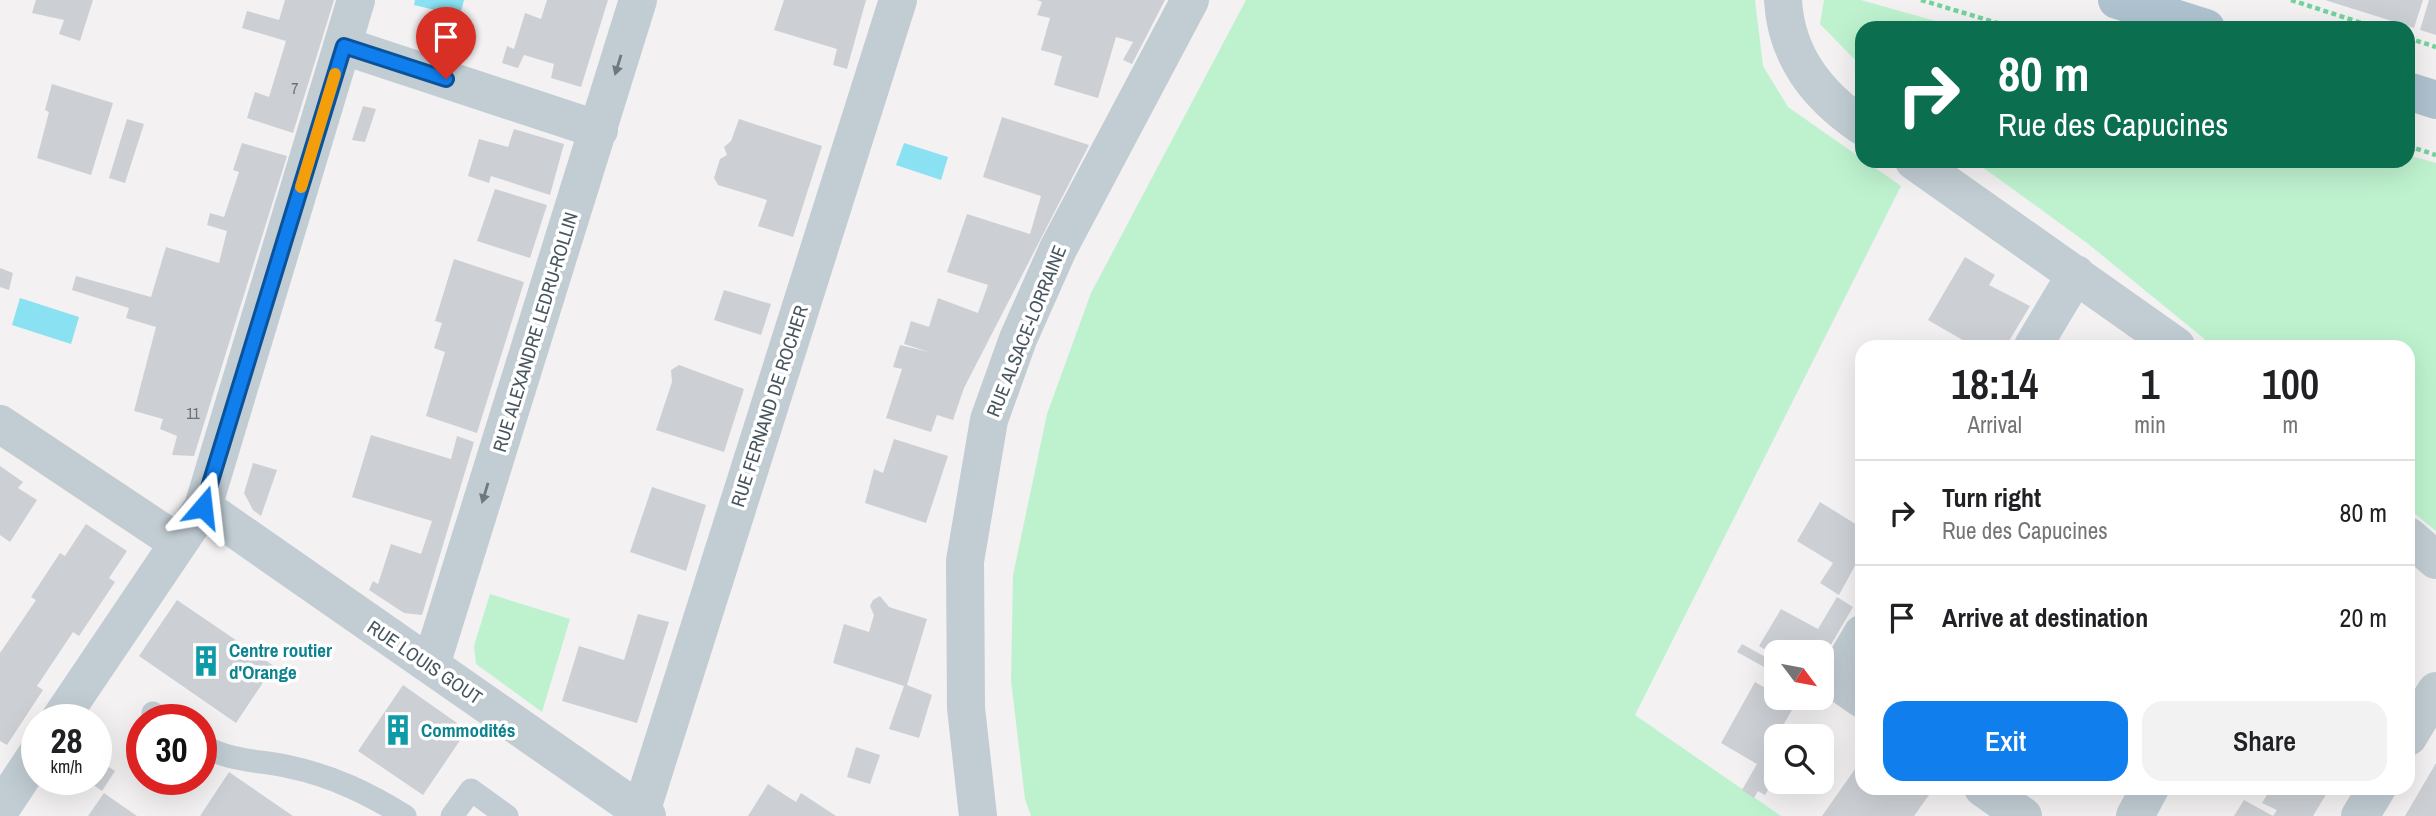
<!DOCTYPE html>
<meta charset="utf-8">
<style>
:root{--surface:#fff;--page:#f2f2f2;--text:#202124;--muted:#757577;--line:#e0e0e0;--accent:#107fed}
body{margin:0;font-family:"Archivo Narrow",sans-serif;background:var(--page);color:var(--text);height:100vh;display:flex;flex-direction:column;font-size:26px;white-space:nowrap}
*{box-sizing:border-box;margin:0}
p{font-size:23px;color:var(--muted)}
.icon{flex:none;width:38px;height:38px;fill:none;stroke:currentColor;stroke-width:2;stroke-linecap:round;stroke-linejoin:round}
.map{position:relative;flex:1;overflow:hidden}
.drawer{position:absolute;left:1855px;top:340px;width:560px;height:455px;display:flex;flex-direction:column;background:var(--surface);border-radius:21px;box-shadow:0 7px 28px #0002}
.drawer>*{flex:none}
.guide{position:absolute;left:1855px;top:21px;width:560px;height:147px;border-radius:21px;box-shadow:0 7px 28px #0002;background:#0b6e4f;color:#fff;overflow:hidden}
.needle{width:46px;rotate:122deg}
.tools{position:absolute;left:1764px;top:640px;display:grid;gap:14px}
.tools a{display:grid;place-items:center;width:70px;height:70px;border-radius:14px;background:var(--surface);box-shadow:0 7px 28px #0002;font-size:35px}
.speed{position:absolute;left:21px;top:704px;display:flex;gap:14px;font-size:35px;font-weight:700;text-align:center}
.speed>*{display:grid;place-content:center;width:91px;height:91px;border-radius:50%;background:var(--surface);box-shadow:0 7px 28px #0002;line-height:1}
.speed small{font-size:18px;font-weight:400}
.speed .limit{border:10px solid #d22;background:#fff;color:#111}
.pin{position:absolute;display:grid;place-items:center;width:60px;height:60px;color:#fff;margin:-72px -30px;border-radius:50% 50% 50% 0;rotate:-45deg;box-shadow:0 0 7px #0007}
.pin .icon{rotate:45deg}
.me{position:absolute;width:77px;margin:-38px;rotate:17deg;stroke-linejoin:round;filter:drop-shadow(0 0 5px #0008)}
.turn{display:flex;align-items:center;gap:24px;height:147px;padding:0 28px;font-size:32px}
.turn .icon{width:91px;height:91px;stroke-width:2.5}
.turn b{display:block;font-size:49px;line-height:60px}
.eta{display:flex;justify-content:space-evenly;align-items:center;height:119px;text-align:center}
.eta b{font-size:42px;font-weight:600;line-height:49px}
.action{display:flex;gap:14px;margin-top:auto;padding:14px 28px}
.action a{flex:1;height:80px;border-radius:21px;background:var(--accent);color:#fff;font-size:28px;font-weight:600;line-height:80px;text-align:center}
.action a+a{background:var(--page);color:var(--text)}
ul{padding:0;list-style:none}
li{display:flex;align-items:center;gap:21px;height:105px;padding:0 28px;border-top:2px solid var(--line)}
li div{flex:1}
li b{display:block;font-size:26px}
li em{font-style:normal}
.map>svg:first-child{display:block}
.green{fill:#bef2cf}
.water{fill:#89e1f1}
.building{fill:#ccd0d5}
.lines{fill:none;stroke-linecap:round;stroke-linejoin:round}
.path{stroke:#74d29e;stroke-width:4.5;stroke-dasharray:5 3.5;stroke-linecap:butt}
.service{stroke:#c1ccd3;stroke-width:23}
.minor{stroke:#c1ccd3;stroke-width:38}
.primary{stroke:#afc2d0;stroke-width:38}
.oneway{fill:#6c7982}
.route-casing{stroke:#0a539a;stroke-width:18}
.route{stroke:#107fed;stroke-width:12}
.slow{stroke:#f59e0b;stroke-width:12}
.labels{text-anchor:middle;stroke-width:7;stroke-linejoin:round;paint-order:stroke}
.number-label{font-size:16px;fill:#68747c}
.street-label{font-size:19px;fill:#47555f;stroke:#fff}
.culture-label{font-size:19px;font-weight:bold;fill:#0d838f;stroke:#fff;text-anchor:start}
</style>
<div class="map">
<svg width="2436" height="816" viewBox="0 0 2436 816">
<rect width="100%" height="100%" fill="#f3f1f1"/>
<path class="green" d="M1246 0H1755L1763 66 1788 107 1901 186 1635 715 1781 816H1031L1025 799 1011 680 1013 575 1047 414 1091 293Z
M1824 0H1861L1960 28H1862V67L1820 24Z
M2408 155 2436 163V531L2408 508V346H2213L2087 243 1974 161H2408Z
M490 594 570 619 542 712 476 664 474 646Z"/>
<path class="water" d="M415 0H464L460 16 414 5Z
M904 143 948 157 941 180 896 165Z
M20 298 79 317 71 344 12 325Z"/>
<path class="building" d="M36 0H93L80 41 59 34 64 20 32 13Z
M285 0H334L293 133 247 118 255 92 269 97 286 41 242 28 247 11 279 20Z
M547 0H608L581 87 551 78 554 64 524 55 518 68 502 63 507 46 514 49 525 13 541 19Z
M784 0H866L847 69 833 65 837 49 774 30Z
M1037 0H1165L1132 64 1123 60 1133 42 1116 37 1098 98 1054 85 1062 56 1041 50 1050 18 1037 15 1042 2Z
M2325 0H2423L2414 28Z
M2429 0H2436V35L2420 30Z
M52 84 113 103 91 175 37 158 49 112 45 110Z
M363 106 376 109 365 142 352 140Z
M1002 117 1089 145 964 388 953 420 937 415 931 432 886 418 902 369 893 367 900 345 929 352 904 344 911 321 929 327 938 298 978 313 988 285 947 272 967 214 1030 234 1041 196 983 177Z
M127 119 144 124 125 183 109 178Z
M739 119 822 146 793 237 758 226 767 200 718 185 714 178 720 159 727 155 724 147 731 141Z
M514 129 564 144 550 195 491 176 489 183 468 176 479 139 508 147Z
M242 143 287 156 194 456 172 455 177 436 160 429 163 419 134 411 156 327 126 318 129 308 72 290 76 276 151 297 166 247 219 263 227 231 207 225 210 213 224 217 239 172 233 170Z
M495 189 547 205 530 258 477 241Z
M1965 257 1995 275 1989 285 2030 306 2006 346H1973L1928 320Z
M454 259 524 282 477 433 426 416 445 352 434 348 442 323 435 321Z
M0 268 13 273 9 290 0 287Z
M724 290 771 304 761 335 714 320Z
M679 365 744 389 724 452 656 430 672 382 671 370Z
M371 435 451 459 457 436 474 442 422 615 404 613 369 590 373 581 378 584 391 544 421 554 432 521 352 497Z
M894 439 948 456 926 523 865 503 874 469 883 473Z
M253 463 277 470 261 516 253 510 244 493Z
M0 466 23 482 18 488 37 500 10 542 0 535Z
M652 487 706 505 686 571 630 552Z
M1820 502 1862 528V565L1857 562 1839 595 1820 583 1833 563 1797 541Z
M86 524 127 551 109 578 115 582 79 636 73 632 37 686 43 690 7 745 0 741V653L36 600 31 597 60 553 65 556Z
M880 596 889 607 927 619 907 685 932 695 919 738 889 729 904 686 833 663 844 624 869 632 874 615 870 606 873 600Z
M1837 597 1853 607 1822 660V653H1776V656L1759 646 1781 609 1818 629Z
M177 600 274 666 236 723 139 656Z
M638 614 669 622 637 723 562 701 579 646 624 660Z
M1742 644 1771 660 1766 668 1737 652Z
M1755 682 1776 694V698L1795 705 1764 758 1776 765V776L1765 795 1758 791 1754 798 1742 790 1757 764 1721 743Z
M403 685 467 730 423 795 358 751Z
M856 747 880 755 870 784 847 777Z
M1862 759V788H1934L1914 816H1822Z
M98 760 115 771 102 791 86 780 96 779Z
M2436 763V816H2405Z
M229 772 293 816H200Z
M768 784 796 802 801 793 836 816H748Z
M2271 788H2330L2313 816H2234L2244 800 2273 816 2277 810 2262 803Z
M104 793 111 798 137 816H88Z"/>
<g class="lines">
<path class="path" d="M1921 0 2014 28
M2291 0 2377 28
M2408 38 2436 47
M2408 146 2436 155"/>
<path class="service" d="M153 713 163 719
M201 744C228 762 260 760 290 767 333 776 369 794 405 816
M452 816 471 790 507 816"/>
<path class="minor" d="M1783 0C1786 56 1817 95 1862 126
M344 46 599 130
M1914 161 2176 346
M2033 346 2076 274
M0 424 177 542
M203 507 647 816
M2408 536 2436 560
M1862 634 1835 680 1862 699
M431 665 638 0
M60 719 203 507 356 0
M2408 737 2436 691
M1983 788 2023 816
M0 810 37 754
M641 812 898 0
M978 816 966 708 965 561 989 420 1018 339 1058 249 1190 0
M2135 816 2150 788
M2360 816 2377 788"/>
<path class="primary" d="M2117 0 2206 28
M2408 91 2436 100"/>
</g>
<defs><path id="oneway-solid" d="M-6-.8H1V-3.2L6.5 0L1 3.2V.8H-6Z" transform="scale(1.75)"/></defs>
<g class="oneway">
<use href="#oneway-solid" transform="translate(618 65) rotate(107)"/>
<use href="#oneway-solid" transform="translate(485 493) rotate(107)"/>
</g>
<g class="lines">
<defs>
<path id="route" d="M203 507 344 46 446 79"/>
</defs>
<use href="#route" class="route-casing"/>
<use href="#route" class="route"/>
<path class="slow" d="M301 187 335 74"/>
</g>
<defs>
<symbol id="building-bare" viewBox="-9 -9 18 18"><path d="M-4-6H4V6H1V3H-1V6H-4ZM-2.5-4.3h1.7v1.8h-1.7ZM.8-4.3h1.7v1.8H.8ZM-2.5-1h1.7V.8h-1.7ZM.8-1h1.7V.8H.8Z" fill="#0f9aa8" stroke="#fff" stroke-width="2.5" paint-order="stroke"/></symbol>
</defs>
<g fill-rule="evenodd">
<use href="#building-bare" x="184" y="639" width="44" height="44"/>
<use href="#building-bare" x="376" y="708" width="44" height="44"/>
</g>
<g class="labels">
<g class="number-label">
<text x="295" y="94">7</text>
<text x="193" y="419">11</text>
</g>
<g class="street-label">
<text transform="translate(1026 331) rotate(-68)" y="7">RUE ALSACE-LORRAINE</text>
<text transform="translate(535 332) rotate(-73)" y="7">RUE ALEXANDRE LEDRU-ROLLIN</text>
<text transform="translate(769 406) rotate(-72)" y="7">RUE FERNAND DE ROCHER</text>
<text transform="translate(425 662) rotate(34)" y="7">RUE LOUIS GOUT</text>
</g>
<g class="culture-label">
<text x="229" y="657">Centre routier<tspan x="229" dy="22">d'Orange</tspan></text>
<text x="421" y="737">Commodités</text>
</g>
</g>
</svg>
<div class="tools">
<a><svg class="needle" viewBox="-14 -14 28 28"><path d="M0-13l5 13h-10z" fill="#e53935"/><path d="M0 13l5-13h-10z" fill="#757577"/></svg></a>
<a><svg class="icon" aria-label="search" viewBox="0 0 24 24"><circle cx="10" cy="10" r="6"/><path d="M15 15l6 6"/></svg></a>
</div>
<div class="speed"><div>28<small>km/h</small></div><div class="limit">30</div></div>
<div class="pin" style="left:446px;top:79px;background:#d93025"><svg class="icon" aria-label="arrive" viewBox="0 0 24 24"><path d="M6 21V4h12l-3 4 3 4H6"/></svg></div>
<svg class="me" style="left:203px;top:507px" viewBox="-20 -20 40 40"><path d="M0-17L14 15 0 8-14 15z" fill="#107fed" stroke="#fff" stroke-width="4"/></svg>
<div class="guide">
<div class="turn"><svg class="icon" aria-label="right" viewBox="0 0 24 24"><path d="M7 20v-9h11M14 6l5 5-5 5"/></svg><div><b>80 m</b>Rue des Capucines</div></div>
</div>
<section class="drawer">
<div class="eta">
<div><b>18:14</b><p>Arrival</p></div>
<div><b>1</b><p>min</p></div>
<div><b>100</b><p>m</p></div>
</div>
<ul>
<li><svg class="icon" aria-label="right" viewBox="0 0 24 24"><path d="M7 20v-9h11M14 6l5 5-5 5"/></svg><div><b>Turn right</b><p>Rue des Capucines</p></div><em>80 m</em></li>
<li><svg class="icon" aria-label="arrive" viewBox="0 0 24 24"><path d="M6 21V4h12l-3 4 3 4H6"/></svg><div><b>Arrive at destination</b></div><em>20 m</em></li>
</ul>
<div class="action"><a>Exit</a><a>Share</a></div>
</section>
</div>
